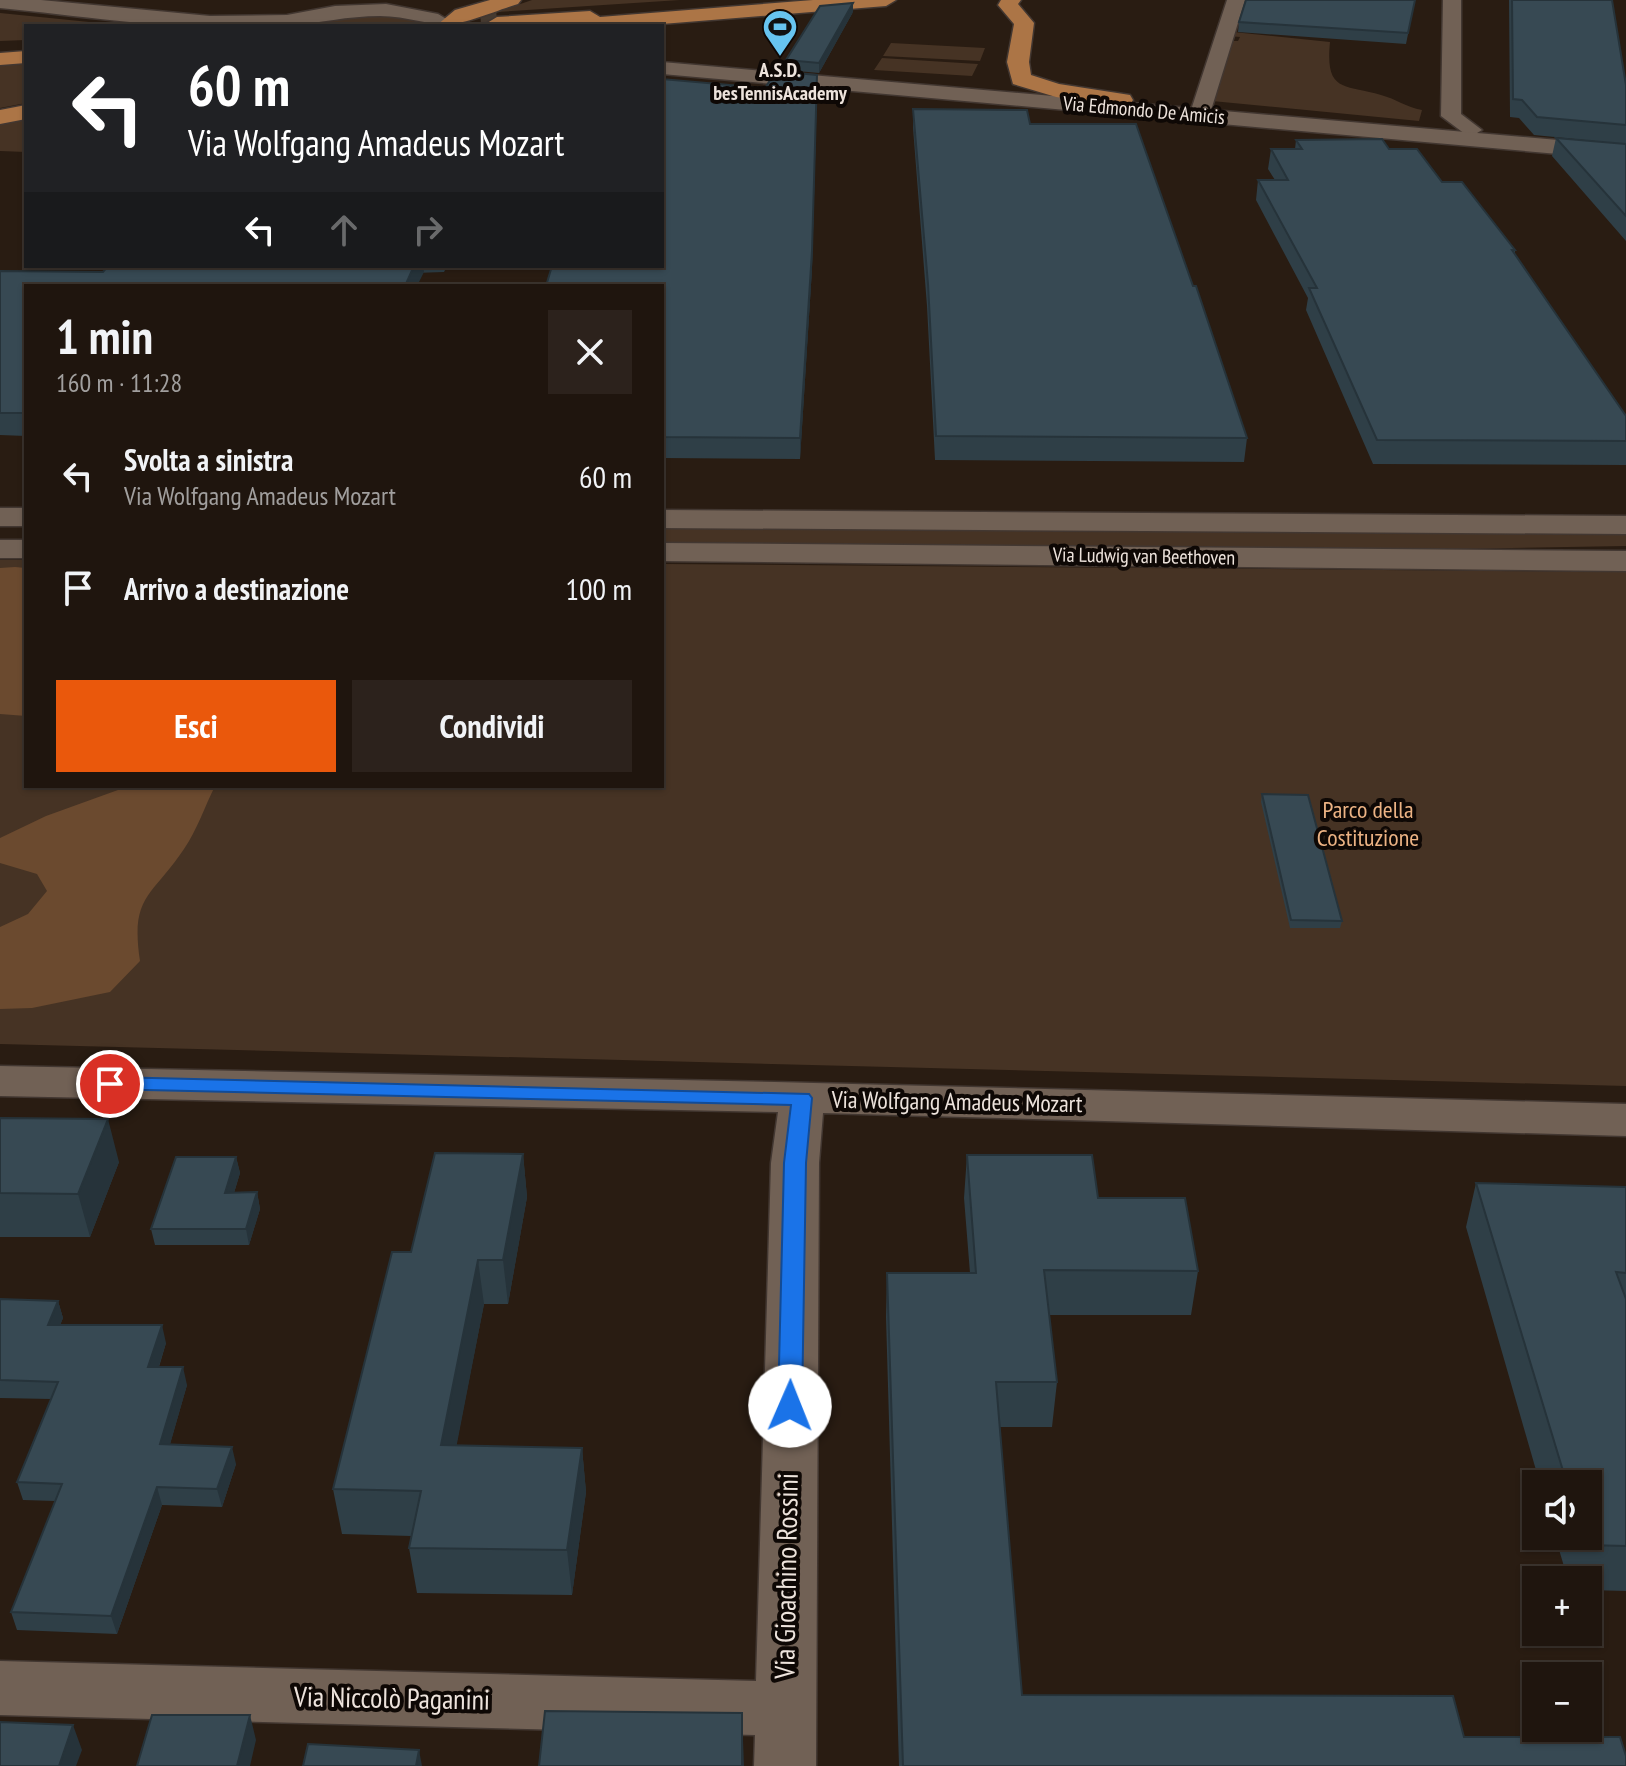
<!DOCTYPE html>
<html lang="it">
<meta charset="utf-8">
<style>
:root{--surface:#1f150e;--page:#2c221c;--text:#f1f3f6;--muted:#a19f9e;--line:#3c342e;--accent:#ea580c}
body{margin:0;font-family:"PT Sans Narrow",sans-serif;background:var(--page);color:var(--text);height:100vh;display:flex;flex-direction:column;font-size:30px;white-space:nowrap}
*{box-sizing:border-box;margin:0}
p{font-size:26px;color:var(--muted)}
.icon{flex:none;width:44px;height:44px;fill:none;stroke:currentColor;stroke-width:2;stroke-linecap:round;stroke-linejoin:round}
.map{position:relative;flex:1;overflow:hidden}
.panel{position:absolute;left:24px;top:284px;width:640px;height:504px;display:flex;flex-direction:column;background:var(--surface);border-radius:0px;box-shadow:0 2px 6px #0004,0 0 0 2px var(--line)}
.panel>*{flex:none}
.hud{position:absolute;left:24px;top:24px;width:640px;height:244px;border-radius:0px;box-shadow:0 2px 6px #0004,0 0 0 2px var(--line);background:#202124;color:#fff;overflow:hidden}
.tools{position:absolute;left:1522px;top:1470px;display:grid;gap:16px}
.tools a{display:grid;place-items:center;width:80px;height:80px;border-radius:0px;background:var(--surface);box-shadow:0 2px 6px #0004,0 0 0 2px var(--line);font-size:40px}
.pin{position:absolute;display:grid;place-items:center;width:68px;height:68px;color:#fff;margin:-34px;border:4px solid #fff;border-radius:50%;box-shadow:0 2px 8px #0007}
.me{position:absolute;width:88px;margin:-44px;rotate:1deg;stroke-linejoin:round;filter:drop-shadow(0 0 6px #0008)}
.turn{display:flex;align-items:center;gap:28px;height:168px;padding:0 32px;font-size:36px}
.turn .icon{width:104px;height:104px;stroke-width:2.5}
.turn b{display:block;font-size:56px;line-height:68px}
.lanes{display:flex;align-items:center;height:76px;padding:0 32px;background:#0003;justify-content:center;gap:40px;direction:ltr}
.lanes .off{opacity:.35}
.round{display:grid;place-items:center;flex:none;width:84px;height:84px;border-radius:0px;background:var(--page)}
.head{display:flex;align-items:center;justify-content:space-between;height:136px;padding:0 32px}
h1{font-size:48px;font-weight:600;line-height:60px}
.primary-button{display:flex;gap:16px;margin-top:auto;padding:16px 32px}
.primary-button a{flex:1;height:92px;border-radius:0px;background:var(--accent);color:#fff;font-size:32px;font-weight:600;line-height:92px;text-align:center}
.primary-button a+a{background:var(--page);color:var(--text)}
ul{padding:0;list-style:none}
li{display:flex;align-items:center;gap:24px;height:112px;padding:0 32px}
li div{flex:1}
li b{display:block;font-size:30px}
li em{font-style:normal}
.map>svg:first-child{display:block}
.green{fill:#463324}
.forest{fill:#6b4a2f}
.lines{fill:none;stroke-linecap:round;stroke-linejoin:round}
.highway-tunnel{stroke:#463a30;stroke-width:22;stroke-dasharray:22 11;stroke-linecap:butt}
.street-casing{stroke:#423731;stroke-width:3}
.secondary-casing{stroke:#423731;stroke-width:3}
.highway-casing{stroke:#423731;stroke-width:3}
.street{fill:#716155;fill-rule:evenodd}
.secondary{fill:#716155;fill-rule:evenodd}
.highway{fill:#ac7546;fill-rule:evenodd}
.wall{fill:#2f3f47}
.shaded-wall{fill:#26333a}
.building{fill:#374953;stroke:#26333a;stroke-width:2}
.route{fill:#1a73e8;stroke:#114b97;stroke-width:2}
.labels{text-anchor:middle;stroke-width:8;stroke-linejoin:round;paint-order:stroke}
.far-poi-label{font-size:20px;font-weight:bold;fill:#ede3dc;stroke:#0e0805}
.far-street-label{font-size:20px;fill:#ede3dc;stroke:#0e0805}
.park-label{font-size:24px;fill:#ecb384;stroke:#0e0805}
.street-label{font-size:24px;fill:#ede3dc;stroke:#0e0805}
.near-street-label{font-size:28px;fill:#ede3dc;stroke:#0e0805}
</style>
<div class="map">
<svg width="1626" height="1766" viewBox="0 0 1626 1766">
<rect width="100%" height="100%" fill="#291c12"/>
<path class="green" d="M532 0H680L497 12Z
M355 12 431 21 439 26H281Z
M0 13 129 26H131H26V40L0 41Z
M1233 32 1330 42C1325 93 1344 84 1381 95 1396 99 1406 107 1422 110L1419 121 1212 101 1228 41H1238L1240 37 1229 36Z
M891 43 985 48 980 61 883 56Z
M882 58 978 64 972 76 874 70Z
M0 64H26V103L0 108Z
M26 116V152L0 151V121Z
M662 527 1626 532V546L1453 549 662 543Z
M0 560H26V786H662V564L1626 572V1086L0 1044Z"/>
<path class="forest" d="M15 567 26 568V716L0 714V568Z
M129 786H215C205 806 197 830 184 849 152 897 130 895 140 961L110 992 32 1008 0 1009V927L28 914 47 891 37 874 0 863V838L46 816Z"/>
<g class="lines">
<path class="highway-tunnel" d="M448 26 497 23"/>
<defs>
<path id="street" d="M1227 0H1245L1212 107 1209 111H1195L1192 107Z
M1443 0H1461V114L1482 130 1472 136 1465 134 1441 116Z
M0 508H26V526H0Z
M662 510 1626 516V534L662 528Z
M0 540H26V558H0Z
M662 543 1626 551V571L662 561Z
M0 1066 775 1082 1626 1104V1136L823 1113 819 1163 816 1766H754L755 1735 0 1715V1661L756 1681 771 1163 778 1112 0 1096Z"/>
<path id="secondary" d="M0 0H41L210 16 287 15 335 6 386 4 438 14 458 26C431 26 407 16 380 16 348 16 319 23 288 26 193 34 94 17 0 8Z
M662 62 1626 146V160L662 74Z"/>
<path id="highway" d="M490 0H521L518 4C495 11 457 28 437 25L455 10Z
M813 0H896L886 6 637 26H489L487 23 497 17 590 11 600 17Z
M1001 0H1021L1018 4 1034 23 1029 62 1031 75 1059 84 1130 95 1133 100 1130 105 1122 107 1056 97 1013 84 1007 62 1014 24 998 5Z
M26 51V63L0 65V53Z
M26 105V119L0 124V110Z"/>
</defs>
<use href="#street" class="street-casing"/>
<use href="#secondary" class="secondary-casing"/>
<use href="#highway" class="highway-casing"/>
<use href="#street" class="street"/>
<use href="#secondary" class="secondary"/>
<use href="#highway" class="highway"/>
</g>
<path class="wall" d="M1415 0 1406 44 1238 32 1239 22Z
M1509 0H1612L1626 85V144L1534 135 1519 118 1510 117Z
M853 12 819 73 786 70V60Z
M765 88 817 91 812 269 800 459 662 458V286Z
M913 109 1030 124 1247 438 1244 462 935 460 927 306 913 128Z
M1556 138 1626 144V241L1552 156Z
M1296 140 1389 149 1442 182 1515 250V254L1626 416V465L1373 464 1306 310 1308 298 1256 200 1258 180H1275L1268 169 1271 149H1295Z
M108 266H447L444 272 26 286V436L0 435V271L103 272Z
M1262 794 1342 921 1340 928H1290L1261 802Z
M0 1118 119 1162 90 1237H0Z
M523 1154 527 1197 508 1304H484L456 1446 582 1448 586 1492 572 1595 417 1593 409 1548 411 1536 342 1534 333 1489 411 1252Z
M967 1155 1098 1198 1198 1271 1191 1315H1049L1057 1382 1052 1427H1000L1022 1695 1464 1737 1626 1766H899L886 1317 887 1273H970L964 1198Z
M236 1157 240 1173 234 1193 257 1192 260 1209 249 1245H155L151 1229Z
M1476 1183 1626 1187V1591L1588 1590V1580H1568L1555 1536H1588V1484H1540L1466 1227Z
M0 1299 58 1301 63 1318 60 1325 166 1343 159 1367 187 1385 170 1444 236 1464 222 1507 162 1505 117 1634 17 1630 11 1612 55 1501 23 1500 17 1482 51 1399 0 1398Z"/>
<path class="shaded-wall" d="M853 3V12L819 73V63Z
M817 91 812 269 800 459V438Z
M414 266H423L424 272 417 286H405Z
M108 1119 119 1162 90 1237 78 1194Z
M523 1154 527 1197 508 1304 503 1260Z
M236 1157 240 1173 229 1209 225 1193Z
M257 1192 260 1209 249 1245 246 1229Z
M478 1260 484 1304 448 1490 441 1445Z
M58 1301 63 1318 53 1343 48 1325Z
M162 1325 166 1343 153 1385 148 1367Z
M183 1367 187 1385 165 1462 160 1444Z
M232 1447 236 1464 222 1507 217 1489Z
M582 1448 586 1492 572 1595 567 1550Z
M157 1487 162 1505 117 1634 111 1616Z
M742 1713 744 1766H742Z
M250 1715 256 1740 250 1766H237Z
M73 1725 82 1750 76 1766H59Z
M419 1750 422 1766H416Z"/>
<path class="building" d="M1246 0H1415L1408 33 1239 22Z
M1512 0H1612L1626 85V125L1537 117 1522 100 1513 99Z
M853 3 819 63 786 60 820 6Z
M776 71 817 75 812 251 800 438 662 437V286H546L552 266H662V79L765 88Z
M913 109 1027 110 1030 124H1136L1193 286H1196L1247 438 936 436 928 284Z
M1556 138 1626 144V216Z
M1382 139 1389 149H1417L1442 182H1462L1515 250H1512L1626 416V441L1377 440 1309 288H1317L1258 180H1288L1271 149H1302L1296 140Z
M108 266H414L405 286H26V413H0V271L103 272Z
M1262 794 1308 795 1342 921 1291 920Z
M0 1118 108 1119 78 1194 0 1193Z
M435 1153 523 1154 503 1260H478L441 1445 582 1448 567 1550 409 1548 421 1491 333 1489 392 1252H411Z
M967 1155H1092L1098 1198H1185L1198 1271 1044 1270 1057 1382H996L1022 1695 1453 1696 1464 1737H1620L1626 1756V1766H903L887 1273H976Z
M176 1157H236L225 1193 257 1192 246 1229H151Z
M1476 1183 1626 1187V1273L1616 1272 1626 1299V1546L1585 1545 1583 1536H1588V1484H1567Z
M0 1299 58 1301 48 1325H162L148 1367H183L160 1444 232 1447 217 1489 157 1487 111 1616 11 1612 62 1484 17 1482 58 1382 0 1380Z
M545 1711 742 1713V1766H539Z
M152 1715H250L237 1766H137Z
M0 1722 73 1725 59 1766H0Z
M308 1744 419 1750 416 1766H303Z"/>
<path class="route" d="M110 1077 809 1094 812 1098 806 1163 802 1406 799 1412 790 1415 781 1412 778 1406 784 1163 791 1105 102 1089 99 1084 102 1079Z"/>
<defs>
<symbol id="stadium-pin" viewBox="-11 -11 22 30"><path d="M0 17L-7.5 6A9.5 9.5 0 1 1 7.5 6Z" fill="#67c4f0" stroke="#0e0805"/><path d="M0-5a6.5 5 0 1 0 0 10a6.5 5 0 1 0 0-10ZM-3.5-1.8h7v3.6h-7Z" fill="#111"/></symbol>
</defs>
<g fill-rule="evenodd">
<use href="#stadium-pin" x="760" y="7" width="40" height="54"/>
</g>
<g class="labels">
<g class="far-poi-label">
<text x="780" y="77">A.S.D.<tspan x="780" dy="23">besTennisAcademy</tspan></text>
</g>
<g class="far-street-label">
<text transform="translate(1144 110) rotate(5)" y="7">Via Edmondo De Amicis</text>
<text transform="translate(1144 556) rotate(1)" y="7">Via Ludwig van Beethoven</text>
</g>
<g class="park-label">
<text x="1368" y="818">Parco della<tspan x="1368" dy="28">Costituzione</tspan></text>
</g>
<g class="street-label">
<text transform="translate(957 1102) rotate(1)" y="8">Via Wolfgang Amadeus Mozart</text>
</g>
<g class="near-street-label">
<text transform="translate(786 1576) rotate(-89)" y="10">Via Gioachino Rossini</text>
<text transform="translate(392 1698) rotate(1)" y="10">Via Niccolò Paganini</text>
</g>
</g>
</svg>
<div class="tools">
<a><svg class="icon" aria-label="sound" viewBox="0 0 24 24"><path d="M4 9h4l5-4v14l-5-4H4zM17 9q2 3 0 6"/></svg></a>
<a>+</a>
<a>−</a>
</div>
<div class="pin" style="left:110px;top:1084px;background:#d93025"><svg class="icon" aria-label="arrive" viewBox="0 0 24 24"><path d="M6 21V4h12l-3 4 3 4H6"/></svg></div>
<svg class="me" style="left:790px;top:1406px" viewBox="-20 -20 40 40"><circle r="19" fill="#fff"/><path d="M0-13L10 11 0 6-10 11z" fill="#1a73e8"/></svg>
<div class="hud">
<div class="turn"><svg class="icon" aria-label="left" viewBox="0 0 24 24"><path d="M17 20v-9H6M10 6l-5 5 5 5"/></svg><div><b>60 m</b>Via Wolfgang Amadeus Mozart</div></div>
<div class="lanes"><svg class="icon" aria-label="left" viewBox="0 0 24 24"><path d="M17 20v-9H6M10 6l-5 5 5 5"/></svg><svg class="icon off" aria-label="ahead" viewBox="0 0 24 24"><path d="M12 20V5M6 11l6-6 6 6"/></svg><svg class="icon off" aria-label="right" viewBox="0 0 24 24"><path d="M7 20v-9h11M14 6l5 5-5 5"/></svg></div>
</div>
<section class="panel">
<div class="head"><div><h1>1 min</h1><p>160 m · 11:28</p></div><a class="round"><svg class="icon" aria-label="close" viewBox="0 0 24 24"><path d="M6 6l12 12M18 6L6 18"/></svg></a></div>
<ul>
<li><svg class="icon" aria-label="left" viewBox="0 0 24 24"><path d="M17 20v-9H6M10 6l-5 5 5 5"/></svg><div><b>Svolta a sinistra</b><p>Via Wolfgang Amadeus Mozart</p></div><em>60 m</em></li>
<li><svg class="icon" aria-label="arrive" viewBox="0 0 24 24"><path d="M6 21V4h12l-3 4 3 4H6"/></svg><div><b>Arrivo a destinazione</b></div><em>100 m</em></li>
</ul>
<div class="primary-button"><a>Esci</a><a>Condividi</a></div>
</section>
</div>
